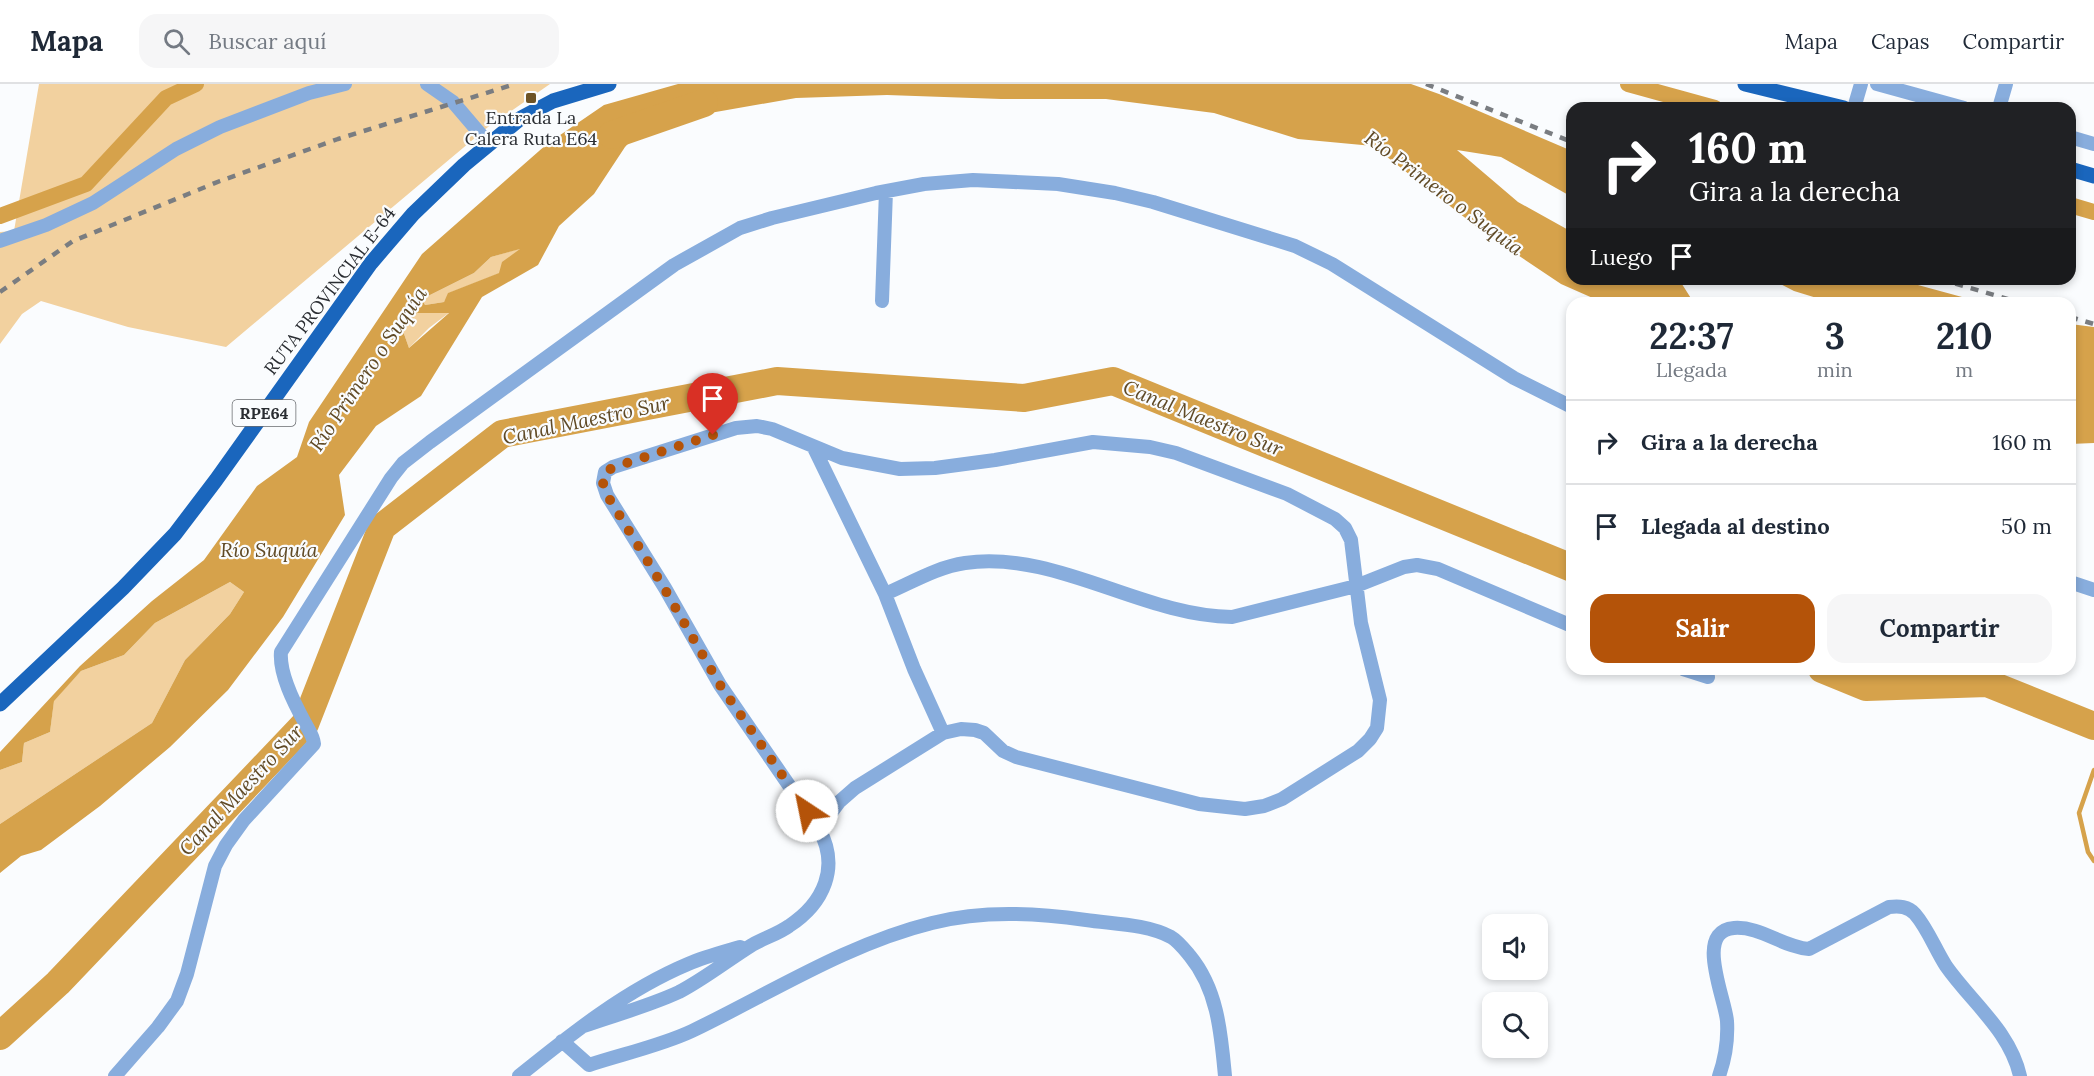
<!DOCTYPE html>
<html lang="es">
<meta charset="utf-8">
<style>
:root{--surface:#fff;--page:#f6f6f7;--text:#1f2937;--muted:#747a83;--line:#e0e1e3;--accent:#b45309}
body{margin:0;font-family:Lora,serif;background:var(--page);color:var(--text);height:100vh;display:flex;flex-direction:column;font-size:22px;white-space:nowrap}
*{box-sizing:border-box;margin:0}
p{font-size:20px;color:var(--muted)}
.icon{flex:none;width:33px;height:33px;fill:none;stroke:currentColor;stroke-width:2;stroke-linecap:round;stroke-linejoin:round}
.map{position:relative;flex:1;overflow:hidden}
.side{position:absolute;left:1566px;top:213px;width:510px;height:378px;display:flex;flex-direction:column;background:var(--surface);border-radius:18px;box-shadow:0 3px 9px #0003}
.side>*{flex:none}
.top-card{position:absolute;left:1566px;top:18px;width:510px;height:183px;border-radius:18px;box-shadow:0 3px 9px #0003;background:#202124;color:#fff;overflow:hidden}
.buttons{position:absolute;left:1482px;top:830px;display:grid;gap:12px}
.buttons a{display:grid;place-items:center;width:66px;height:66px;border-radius:12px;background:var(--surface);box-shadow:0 3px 9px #0003;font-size:30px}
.pin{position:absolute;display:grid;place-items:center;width:51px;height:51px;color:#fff;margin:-62px -26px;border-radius:50% 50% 50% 0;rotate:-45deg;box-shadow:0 0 6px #0007}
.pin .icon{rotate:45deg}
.me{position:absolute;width:66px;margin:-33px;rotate:326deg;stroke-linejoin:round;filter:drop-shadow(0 0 4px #0008)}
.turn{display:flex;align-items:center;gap:21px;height:126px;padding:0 24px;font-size:27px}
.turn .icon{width:78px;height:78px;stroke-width:2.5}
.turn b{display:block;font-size:42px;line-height:51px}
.then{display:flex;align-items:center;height:57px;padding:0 24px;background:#0003;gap:12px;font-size:22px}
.eta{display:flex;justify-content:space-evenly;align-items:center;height:102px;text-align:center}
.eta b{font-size:36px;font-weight:800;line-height:42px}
.primary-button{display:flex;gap:12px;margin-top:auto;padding:12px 24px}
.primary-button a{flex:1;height:69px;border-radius:18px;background:var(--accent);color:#fff;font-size:24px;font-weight:800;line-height:69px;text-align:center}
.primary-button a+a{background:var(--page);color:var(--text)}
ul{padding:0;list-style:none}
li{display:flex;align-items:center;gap:18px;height:84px;padding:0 24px;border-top:2px solid var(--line)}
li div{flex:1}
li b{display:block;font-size:22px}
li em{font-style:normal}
header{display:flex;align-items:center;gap:36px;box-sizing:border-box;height:84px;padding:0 30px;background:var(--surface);border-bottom:2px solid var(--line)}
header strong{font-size:28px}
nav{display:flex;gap:33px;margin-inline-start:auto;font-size:21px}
.search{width:420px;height:54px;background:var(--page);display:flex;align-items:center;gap:15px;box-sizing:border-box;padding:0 21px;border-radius:18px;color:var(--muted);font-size:22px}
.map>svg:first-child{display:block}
.green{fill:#f2d19f}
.water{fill:#d6a24b;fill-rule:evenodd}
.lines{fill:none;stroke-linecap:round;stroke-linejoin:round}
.stream{stroke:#d6a24b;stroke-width:4.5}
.canal{stroke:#d6a24b;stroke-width:16}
.river{stroke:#d6a24b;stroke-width:28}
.minor{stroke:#88addd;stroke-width:14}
.primary{stroke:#1a66bd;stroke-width:15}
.rail{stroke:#7a7d81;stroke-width:4.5;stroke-dasharray:8 8;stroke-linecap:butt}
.route{stroke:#b45309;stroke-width:10;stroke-dasharray:0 18}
.poi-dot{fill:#6e5325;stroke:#fafcfe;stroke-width:2}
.labels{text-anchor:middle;stroke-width:4.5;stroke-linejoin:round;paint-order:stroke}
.shield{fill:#fafcfe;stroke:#686b6f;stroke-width:1.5}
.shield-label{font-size:16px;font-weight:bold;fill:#2a2d32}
.poi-label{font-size:18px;fill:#2a2d32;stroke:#fafcfe}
.street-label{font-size:18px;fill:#2a2d32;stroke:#fafcfe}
.water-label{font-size:20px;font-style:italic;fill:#604a26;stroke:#fafcfe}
</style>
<header>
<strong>Mapa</strong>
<div class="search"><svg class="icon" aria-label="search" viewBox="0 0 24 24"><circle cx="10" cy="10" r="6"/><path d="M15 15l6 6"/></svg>Buscar aquí</div>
<nav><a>Mapa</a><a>Capas</a><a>Compartir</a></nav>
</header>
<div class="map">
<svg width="2094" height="992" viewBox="0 0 2094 992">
<rect width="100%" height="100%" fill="#fafcfe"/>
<path class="green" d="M39 0H550L488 43 226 263 128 243 41 217 22 230 0 260V148L14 147Z
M522 164 500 189 449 209 444 218 425 221 422 215 474 189 491 173Z
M417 228H450L429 244 409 264 403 247Z
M230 498 244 508 230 530 185 576 152 639 0 740V686L22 678 24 659 50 648 54 616 81 587 124 571 155 539Z"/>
<path class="water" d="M678 0H1411L1439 10 1572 67V113L1501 73 1457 66 1518 118 1572 148V195L1680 197 1694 219H1604L1561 200 1482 147 1373 62 1298 55 1214 29 1106 15H1001L887 11 796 14 710 29 653 33 625 63 594 110 559 142 538 181 482 213 421 312 376 342 339 391 345 431 283 533 228 606 170 663 100 722 41 766 21 772 0 789V740L152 639 185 576 230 530 244 508 230 498 155 539 124 571 81 587 54 617 50 648 24 659 22 678 0 686V668L80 582 152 517 204 476 257 402 297 373 309 338 422 170 547 60 604 21ZM520 165 502 178 499 189 448 209 444 218 425 221 422 215 474 189 491 173ZM417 229H449L409 264 403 247Z
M1771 195H1896L1984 219H1833L1794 207Z
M2070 240 2094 243V359L2070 360Z"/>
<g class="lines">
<path class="stream" d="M2094 686 2079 729 2088 768 2094 777"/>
<path class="canal" d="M1628 0 1715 24
M2070 121 2094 128
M0 132 86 100 166 14 196 0"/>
<path class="river" d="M612 51 704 19
M1822 585 1866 603 1987 599 2094 642
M0 952 58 899 305 640 382 443 502 350 777 297 1024 314 1113 297 1572 484"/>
<path class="minor" d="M427 0 453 18 488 59
M1877 0 1964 24
M1854 24 1861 0
M1999 24 2006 0
M2070 53 2094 60
M0 157 46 141 93 119 176 65 220 43 309 9 345 0
M882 217 886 107
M814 364 885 510 914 585 943 649
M2070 498 2094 506
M885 510C911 499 937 483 965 479 1056 466 1142 532 1232 533L1356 502 1404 483 1417 481 1438 485 1572 542
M1683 585 1708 593
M584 942C615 931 649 922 679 908 704 895 728 876 752 861 764 854 778 850 789 842 824 819 840 783 819 745L720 601 665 504 607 411 603 399 605 388 613 383 736 344 757 342 772 345 842 374 900 385 935 384 995 376 1093 358 1150 363 1176 369 1287 410 1335 435 1345 444 1351 456 1361 539 1380 616 1377 644 1370 655 1358 667 1282 715 1264 722 1245 725 1199 720 1016 673 1003 667 984 649 975 646 961 645 943 649 855 704 839 718 819 745
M562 957 589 981C622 970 660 962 692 947 771 909 847 860 932 839 983 826 1035 829 1086 836 1113 840 1146 840 1171 853 1178 857 1185 866 1190 872 1218 906 1221 950 1225 992
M115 992 158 943 177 917 187 890 215 782 226 761 244 736 314 660C313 651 309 647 305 639 294 619 279 590 281 568L391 394 403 379 430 358 674 181 740 144 772 134 876 109 924 100 973 96 1058 100 1115 109 1153 118 1295 162 1332 180 1514 294 1572 323
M519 992C571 950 626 906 688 880 704 873 723 868 740 863
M1719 992C1725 975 1728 954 1727 937 1725 913 1694 847 1734 844 1760 842 1783 863 1809 865L1889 823C1899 822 1908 822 1915 830 1928 845 1935 865 1946 882 1972 919 2010 947 2020 992"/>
<path class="primary" d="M1745 0 1844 24
M2070 85 2094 92
M0 620 123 504 175 450 216 396 371 179 413 130 464 81 521 34 553 17 609 0"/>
<path class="rail" d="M1426 0 1572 58
M1940 195 2021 219
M0 208 73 157 220 97 338 55 515 0
M2070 233 2094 240"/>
</g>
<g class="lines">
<path class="route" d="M713 351 614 383 605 388 603 399 607 411 664 504 720 601 807 727"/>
</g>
<rect class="poi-dot" x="525" y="8" width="12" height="12" rx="3"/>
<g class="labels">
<rect class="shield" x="232.5" y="316" width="63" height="26" rx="4.5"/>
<g class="shield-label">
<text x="264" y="335">RPE64</text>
</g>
<g class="poi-label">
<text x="531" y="40">Entrada La<tspan x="531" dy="21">Calera Ruta E64</tspan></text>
</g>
<g class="street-label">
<text transform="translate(330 207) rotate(-53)" y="6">RUTA PROVINCIAL E-64</text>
</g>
<g class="water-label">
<text transform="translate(1444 109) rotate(37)" y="7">Río Primero o Suquía</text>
<text transform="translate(368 285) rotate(-56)" y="7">Río Primero o Suquía</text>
<text transform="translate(1203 334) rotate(22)" y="7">Canal Maestro Sur</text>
<text transform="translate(586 336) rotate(-12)" y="7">Canal Maestro Sur</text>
<text x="269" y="473">Río Suquía</text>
<text transform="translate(241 706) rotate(-47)" y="7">Canal Maestro Sur</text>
</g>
</g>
</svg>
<div class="buttons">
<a><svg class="icon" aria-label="sound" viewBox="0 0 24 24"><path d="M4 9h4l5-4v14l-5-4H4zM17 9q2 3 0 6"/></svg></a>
<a><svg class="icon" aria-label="search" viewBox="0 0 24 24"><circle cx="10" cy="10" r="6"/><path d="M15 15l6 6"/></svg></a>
</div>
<div class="pin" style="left:713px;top:351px;background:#d93025"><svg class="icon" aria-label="arrive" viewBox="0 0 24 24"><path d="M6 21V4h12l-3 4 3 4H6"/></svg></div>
<svg class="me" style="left:807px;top:727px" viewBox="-20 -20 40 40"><circle r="19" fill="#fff"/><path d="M0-13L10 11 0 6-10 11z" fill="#b45309"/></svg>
<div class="top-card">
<div class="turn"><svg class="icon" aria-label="right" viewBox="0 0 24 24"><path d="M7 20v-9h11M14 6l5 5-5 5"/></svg><div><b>160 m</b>Gira a la derecha</div></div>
<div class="then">Luego<svg class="icon" aria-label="arrive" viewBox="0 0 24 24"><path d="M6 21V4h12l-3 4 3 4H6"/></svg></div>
</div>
<section class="side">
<div class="eta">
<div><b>22:37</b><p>Llegada</p></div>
<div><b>3</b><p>min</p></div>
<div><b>210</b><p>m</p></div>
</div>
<ul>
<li><svg class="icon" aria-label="right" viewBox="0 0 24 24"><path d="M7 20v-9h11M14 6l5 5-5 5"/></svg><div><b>Gira a la derecha</b></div><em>160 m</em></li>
<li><svg class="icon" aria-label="arrive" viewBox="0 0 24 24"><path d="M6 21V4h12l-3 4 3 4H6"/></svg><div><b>Llegada al destino</b></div><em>50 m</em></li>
</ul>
<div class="primary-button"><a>Salir</a><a>Compartir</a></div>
</section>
</div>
